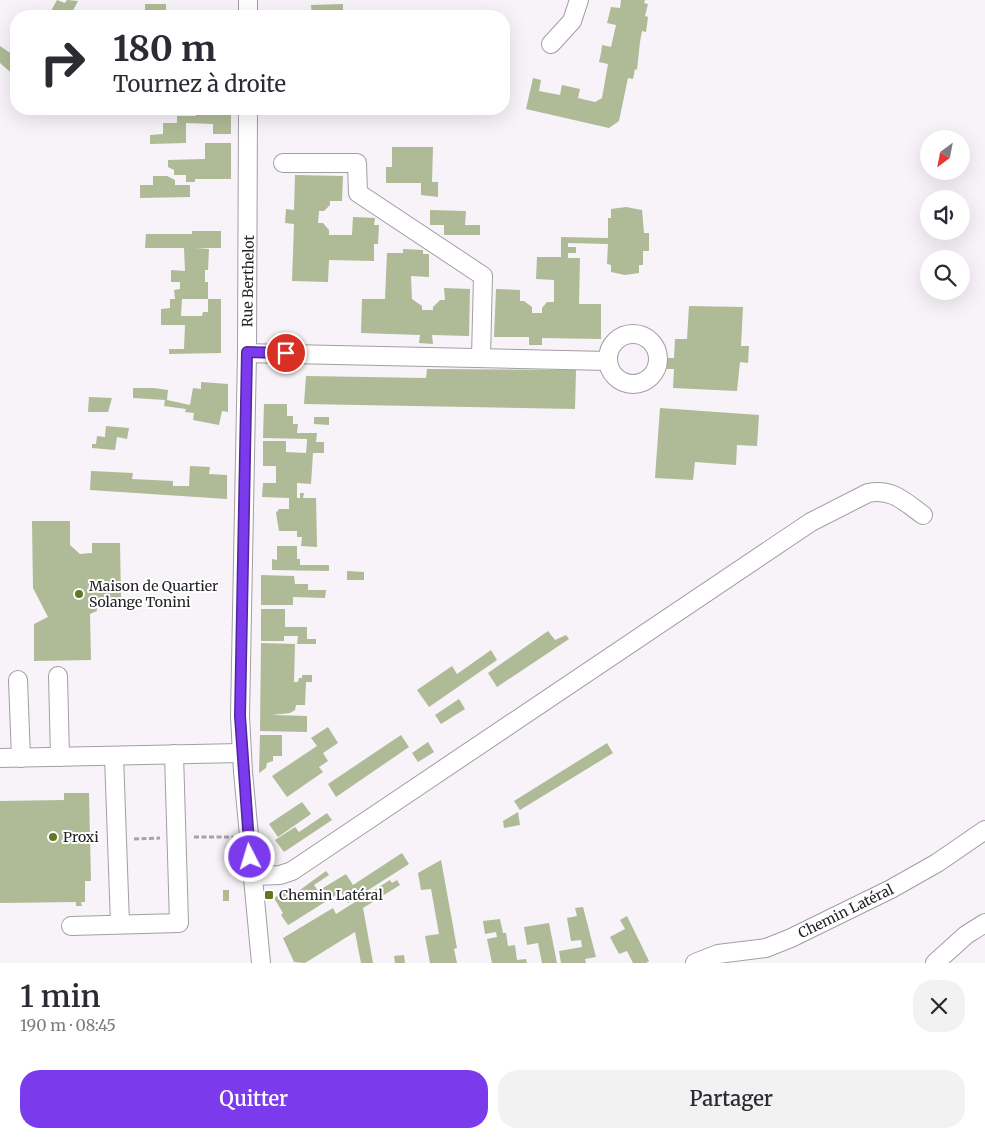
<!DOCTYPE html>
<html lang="fr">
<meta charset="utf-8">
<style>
:root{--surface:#fff;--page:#f2f2f3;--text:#2b2b33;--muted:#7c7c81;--accent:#7c3aed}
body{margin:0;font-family:Merriweather,serif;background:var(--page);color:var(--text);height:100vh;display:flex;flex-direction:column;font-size:19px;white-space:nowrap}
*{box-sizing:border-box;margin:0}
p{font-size:16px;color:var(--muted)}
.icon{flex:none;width:28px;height:28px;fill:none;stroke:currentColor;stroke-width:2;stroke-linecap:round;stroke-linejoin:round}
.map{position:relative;height:963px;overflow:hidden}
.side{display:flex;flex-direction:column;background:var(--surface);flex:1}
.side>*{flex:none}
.hud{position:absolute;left:10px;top:10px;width:500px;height:105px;border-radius:20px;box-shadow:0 5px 20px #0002;background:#fff;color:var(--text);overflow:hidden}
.needle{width:32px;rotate:212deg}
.tools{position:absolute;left:920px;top:130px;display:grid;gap:10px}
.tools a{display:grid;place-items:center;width:50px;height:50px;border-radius:50%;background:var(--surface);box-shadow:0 5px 20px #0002;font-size:25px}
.pin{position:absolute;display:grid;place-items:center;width:42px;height:42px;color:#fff;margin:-21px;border:2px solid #fff;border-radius:50%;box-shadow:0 1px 5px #0007}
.me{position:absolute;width:55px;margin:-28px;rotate:355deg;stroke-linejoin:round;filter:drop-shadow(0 0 4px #0008)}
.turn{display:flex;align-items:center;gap:18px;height:105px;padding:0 20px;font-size:22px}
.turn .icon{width:65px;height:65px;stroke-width:2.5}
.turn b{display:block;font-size:35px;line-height:42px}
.round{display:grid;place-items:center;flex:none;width:52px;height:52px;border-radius:20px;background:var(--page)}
.overview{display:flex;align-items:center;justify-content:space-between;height:85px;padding:0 20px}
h1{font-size:30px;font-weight:600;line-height:38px}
.button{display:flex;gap:10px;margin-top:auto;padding:10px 20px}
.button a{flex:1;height:58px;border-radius:20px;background:var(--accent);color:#fff;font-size:20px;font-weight:600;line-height:58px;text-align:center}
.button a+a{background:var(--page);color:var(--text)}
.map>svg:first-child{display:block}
.building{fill:#afba96}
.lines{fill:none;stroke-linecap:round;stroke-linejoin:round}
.minor-casing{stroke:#a29ea3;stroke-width:20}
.path{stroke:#a7a4a8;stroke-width:3;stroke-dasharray:5 2.5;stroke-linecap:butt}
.minor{stroke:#fff;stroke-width:18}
.route-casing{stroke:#51269a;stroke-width:12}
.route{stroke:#7c3aed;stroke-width:9}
.poi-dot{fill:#647726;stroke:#fff;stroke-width:2}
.labels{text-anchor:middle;stroke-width:4;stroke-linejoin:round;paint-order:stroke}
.street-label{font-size:14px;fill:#232224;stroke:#fff}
.poi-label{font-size:14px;fill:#232224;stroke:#fff;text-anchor:start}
</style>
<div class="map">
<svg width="985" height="963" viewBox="0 0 985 963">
<rect width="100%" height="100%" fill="#f7f3f8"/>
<path class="building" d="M57 0 65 3 67 0 78 1 70 16 49 15Z
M621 0H645L644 3 648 4 645 16 648 17 646 32 642 31 640 42 637 70 635 69 633 79 628 78 619 121 609 128 526 109 533 78 541 80 539 91 560 95 562 85 580 89 578 98 595 102 602 98 608 64 599 62 601 53 602 45 611 47 616 25 607 23 611 7 620 8Z
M145 4H166V16H145Z
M343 4V10H352V16H312L311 5Z
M0 46 16 57V77L0 63Z
M196 109H231V134H213V124L186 123V143L150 144V135L163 134V123H177V116H196Z
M205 143H231V179H195V182H186V175H174V170L168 167V160L205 159Z
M392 147H433L432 182H438V197L421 195V183H386V167H392Z
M295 175 343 176 342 201H330V205L324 211H319L318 223H323L329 230V235H352L353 217 375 218 374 225H379L378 244H374V261L329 260 328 282 292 281 294 224 285 223 286 209 294 210Z
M153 176H167L175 180V185H190V197L140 198V185H153Z
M626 207 642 210 644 233H649V251H643V265H639V273L625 275 611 272V265L607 264 608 244 568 243V247H576V253H568V258H580L579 304H601V339L542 338V345H529V337H494L496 289 520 290V301H524L532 307V313H542V308L547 302H554V280L536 279 537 257H561V237L608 238V218H611V209Z
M430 210 466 211 465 225H480V235H444V225H430Z
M192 231H221V248H196L209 249 208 270H205V282H208V299H182L181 316H202L203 312H208V299H221V353L169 354V349H184L185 325H161V309L170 308V299H175L174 290 180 289V282H171V270L185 271 184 248H145L146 234H192Z
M403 249 423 250V254H429V277L411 276 412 299 422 306V310H433V307L440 300H445L444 288 470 289 469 336 432 335 433 344 419 343 420 335 361 333 362 299H385L387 253H403Z
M689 306 743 307 741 346H749L748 363 740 362 737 391 673 388 674 369H666V358H674L675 339H687Z
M427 369 576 370 575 409 304 404 306 376 426 378Z
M201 382 228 384V412L222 411 219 425 193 420 194 413 185 412 186 409 164 406 165 400 133 398V388H154L168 390 167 400 190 405 193 388 201 389Z
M89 397 112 398 108 412H88Z
M264 404H287V416H293V424H298L297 433H317L316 442H324V453H313L311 484 297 483V498H300V493H304L303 498H316L317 547 301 546 302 537H297V531H279L276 513 279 509H289V498L262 497 263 483H276V466H263V441H286V452L306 453 307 442V439L263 438Z
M660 408 759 415 757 446 737 445 736 465 695 462 693 480 655 478Z
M314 417H329V425L314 424Z
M106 426 129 428 127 439 117 437 115 450 92 448V444H96L97 436 105 437Z
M190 466 210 467 209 474 227 475V499L90 490 91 471 133 473 132 479 173 481V486H189Z
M32 521H70V545L80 554 92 553V543H120L121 599 96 600 97 611 90 614 91 660 34 661V624L48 617 33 588Z
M277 546H297V559H300V565H329V571L272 570V559L277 560Z
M347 571 364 572V580H347Z
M261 575 294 576 295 584H308V590H326L325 598 293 597V605H261Z
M261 609H285V627H307V639H316V644H297L298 636H284V641H261Z
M548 631 555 640 566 635 569 639 497 687 488 673Z
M261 643 295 644 294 682H298L299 678H302V675H312V682H306L305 705H296L295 710 290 713 272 715 307 716V732L260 731Z
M491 650 497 660 429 707 417 690 452 666 457 674Z
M459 699 465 709 441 724 435 715Z
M328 727 338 743 323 753 328 761 319 767 323 772 287 797 272 776 317 746 311 738Z
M260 735H282V756H273V761L267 763 266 768 259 773Z
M401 735 409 747 336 797 328 784Z
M428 742 434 752 418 762 412 753Z
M607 743 613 753 520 810 514 801Z
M64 793H89L91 881H85V902H81L82 906H76V902L0 903V801L64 800Z
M302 802 311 814 278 837 269 824Z
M518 812 520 825 504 828 503 821Z
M327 813 332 820 284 852 275 840 295 827 299 832Z
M402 853 409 864 348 903 341 892 290 924 288 925 281 915 283 913 274 898 288 889 293 895 326 871 329 875 314 885 318 891 346 874 353 885Z
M441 860 457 948 454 949 457 963H430L425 936 439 934 431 889 421 890 418 873Z
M390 880 392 883 397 880 400 885 363 908 373 963H361L355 932 305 963 294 962 283 938 333 908 336 914Z
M223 890H229V901H223Z
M583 907 596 957 585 959 586 963H561L559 951 582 947 581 940 571 941 567 918 577 916 575 908Z
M627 916 649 961 646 963H633L627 951 619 954 610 937 625 929 620 920Z
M500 919 503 933H506L508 946 515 945 517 960 526 959 527 963H492L487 939 497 937 496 932 485 934 483 921Z
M549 923 557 963H542L538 943 527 945 524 927Z
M404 955 405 963H395L394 956Z"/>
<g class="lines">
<defs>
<g id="minor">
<path d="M248 0V16"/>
<path d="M551 44 572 21 579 0"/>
<path d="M248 109 247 353 240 716 243 772 261 963"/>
<path d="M283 163H357L358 193 483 276 481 357"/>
<circle cx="633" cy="359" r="25"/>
<path d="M247 353 608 361"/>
<path d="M58 676 60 757"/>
<path d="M18 680 21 758"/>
<path d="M114 756 120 924"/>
<path d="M0 758 241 753"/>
<path d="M252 876 280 875 292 871 811 522 868 493C892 488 905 502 923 515"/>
<path d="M71 926 179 923 174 754"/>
<path id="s1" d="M695 963 718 954 766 948 791 938 891 889 937 863 985 830"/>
<path d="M935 963 966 935 985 923"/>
</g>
</defs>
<use href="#minor" class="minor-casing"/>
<path class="path" d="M194 837H233
M134 839 160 838"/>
<use href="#minor" class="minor"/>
</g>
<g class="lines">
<defs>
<path id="route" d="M250 857 240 716 247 352 286 353"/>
</defs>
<use href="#route" class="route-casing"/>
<use href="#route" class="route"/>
</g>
<g class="poi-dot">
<circle cx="79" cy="594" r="5"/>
<circle cx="53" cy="837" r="5"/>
<rect x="264" y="890" width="10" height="10" rx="2.5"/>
</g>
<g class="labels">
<g class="street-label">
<text transform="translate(248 281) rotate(-89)" y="5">Rue Berthelot</text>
<text dy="5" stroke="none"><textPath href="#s1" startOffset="161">Chemin Latéral</textPath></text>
</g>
<g class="poi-label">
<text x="89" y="591">Maison de Quartier<tspan x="89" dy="16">Solange Tonini</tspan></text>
<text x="63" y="842">Proxi</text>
<text x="279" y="900">Chemin Latéral</text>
</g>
</g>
</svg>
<div class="tools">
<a><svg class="needle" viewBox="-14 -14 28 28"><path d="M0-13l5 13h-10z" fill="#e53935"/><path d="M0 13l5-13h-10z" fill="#7c7c81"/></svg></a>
<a><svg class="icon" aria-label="sound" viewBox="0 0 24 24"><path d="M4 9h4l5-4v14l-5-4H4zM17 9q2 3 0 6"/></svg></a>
<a><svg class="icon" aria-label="search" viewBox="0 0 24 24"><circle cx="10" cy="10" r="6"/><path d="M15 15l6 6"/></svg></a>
</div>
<div class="pin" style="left:286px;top:353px;background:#d93025"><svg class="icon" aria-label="arrive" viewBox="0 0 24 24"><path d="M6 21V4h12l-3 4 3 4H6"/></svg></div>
<svg class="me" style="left:250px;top:857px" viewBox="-20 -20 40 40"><circle r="17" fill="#7c3aed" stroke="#fff" stroke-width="3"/><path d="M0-11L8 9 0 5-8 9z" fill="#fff"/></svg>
<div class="hud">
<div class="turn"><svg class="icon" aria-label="right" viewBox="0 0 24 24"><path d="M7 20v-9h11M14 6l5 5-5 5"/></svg><div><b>180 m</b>Tournez à droite</div></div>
</div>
</div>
<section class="side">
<div class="overview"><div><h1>1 min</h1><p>190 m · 08:45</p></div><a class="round"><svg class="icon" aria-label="close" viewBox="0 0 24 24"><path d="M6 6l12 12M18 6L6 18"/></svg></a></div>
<div class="button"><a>Quitter</a><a>Partager</a></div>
</section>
